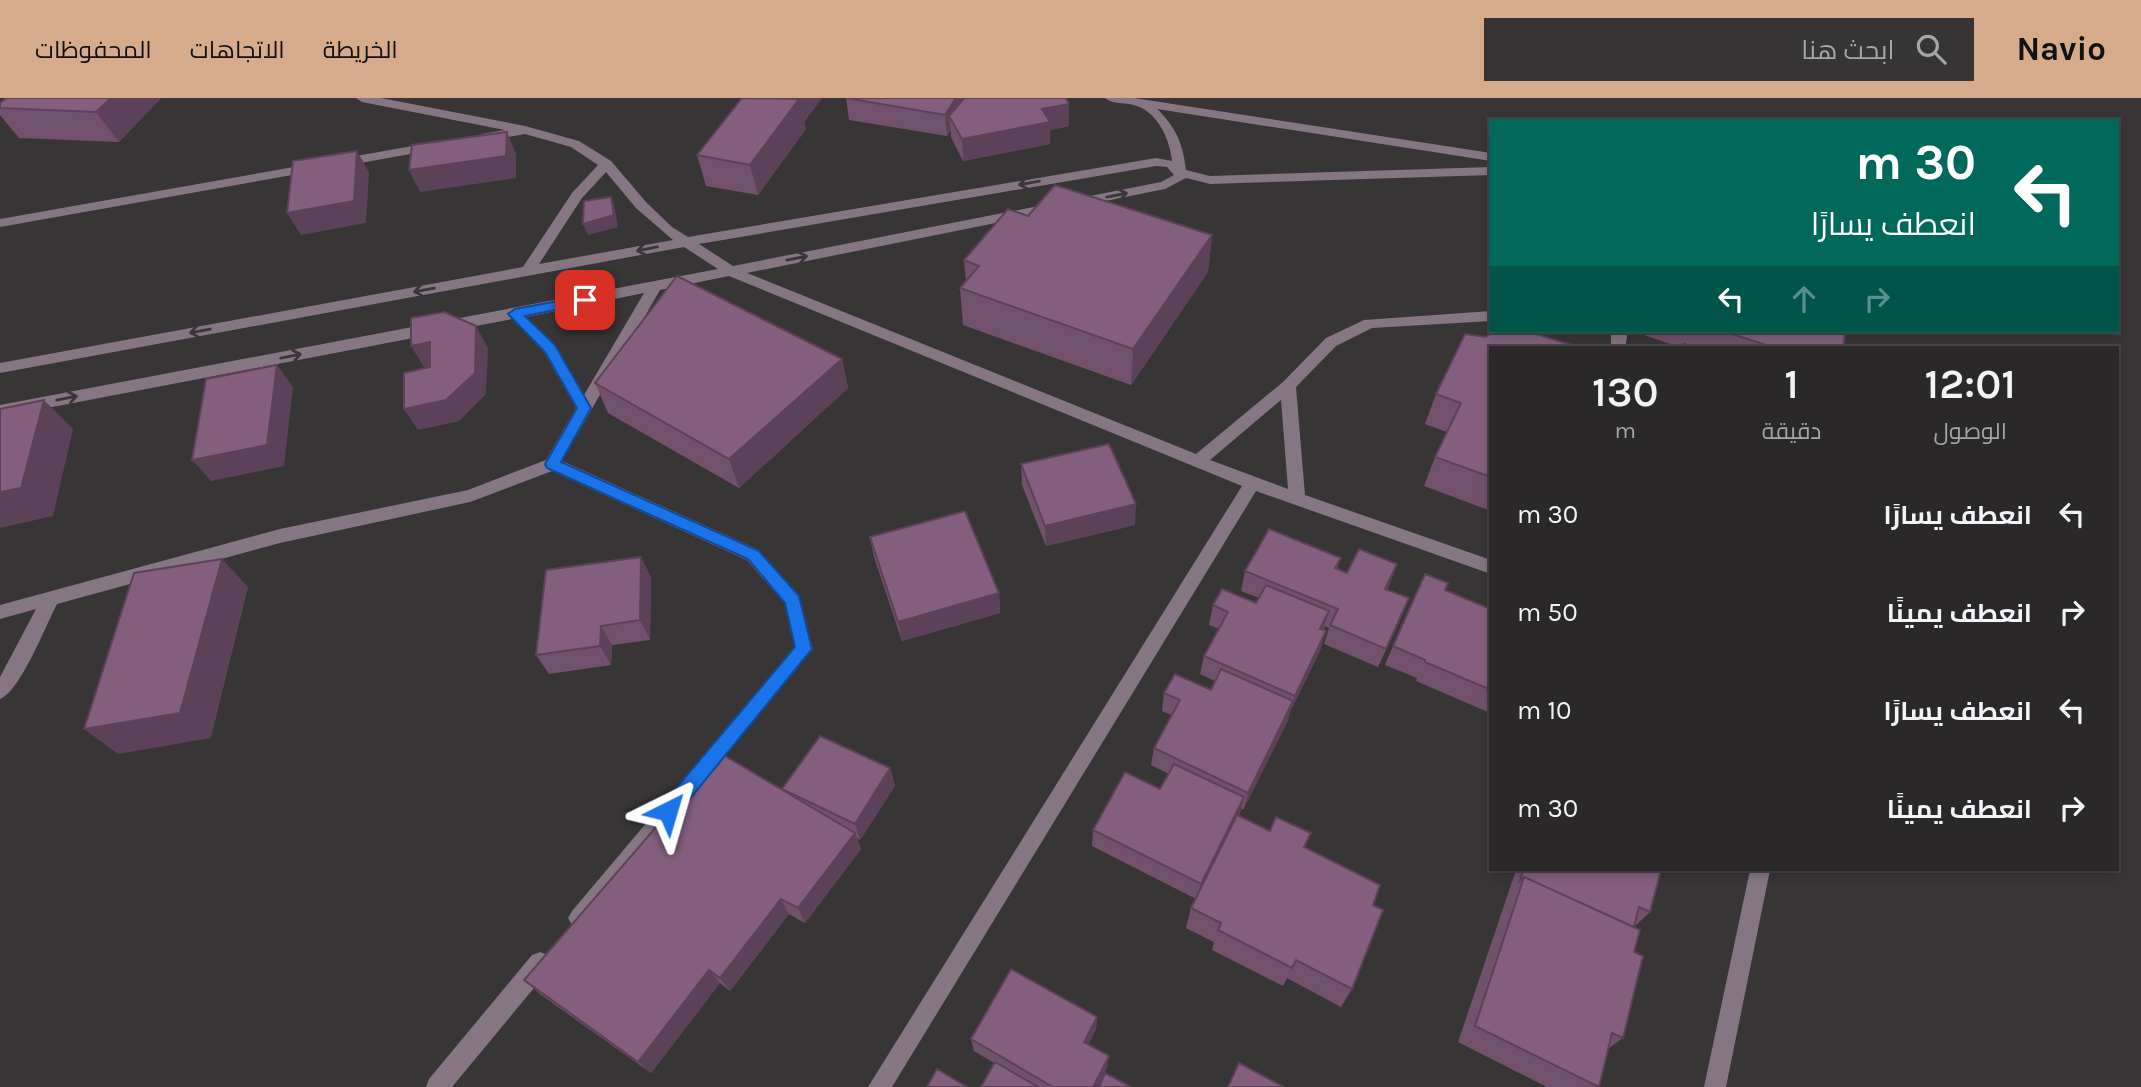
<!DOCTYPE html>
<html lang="ar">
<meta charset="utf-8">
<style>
:root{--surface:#2a2829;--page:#363435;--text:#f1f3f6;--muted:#a5a6a8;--line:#464446;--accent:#d6ab8b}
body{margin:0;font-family:Karla,Cairo,sans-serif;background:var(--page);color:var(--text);direction:rtl;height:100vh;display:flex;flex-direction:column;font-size:26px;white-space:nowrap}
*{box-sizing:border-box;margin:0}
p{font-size:23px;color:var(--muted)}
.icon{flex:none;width:38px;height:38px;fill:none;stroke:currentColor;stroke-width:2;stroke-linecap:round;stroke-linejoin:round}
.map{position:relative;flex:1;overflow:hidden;direction:ltr}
.details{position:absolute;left:1489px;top:248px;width:630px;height:525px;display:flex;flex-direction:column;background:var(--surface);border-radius:0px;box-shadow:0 4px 10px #0003,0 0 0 2px var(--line);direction:rtl}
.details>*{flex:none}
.guide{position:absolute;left:1489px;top:21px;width:630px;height:214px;border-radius:0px;box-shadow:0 4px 10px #0003,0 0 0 2px var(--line);direction:rtl;background:#00695c;color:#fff;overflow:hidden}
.pin{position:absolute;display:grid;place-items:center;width:60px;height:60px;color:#fff;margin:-30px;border-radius:14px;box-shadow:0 4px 10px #0006}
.me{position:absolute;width:77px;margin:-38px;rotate:40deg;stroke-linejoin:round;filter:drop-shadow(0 0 5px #0008)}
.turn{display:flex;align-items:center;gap:24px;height:147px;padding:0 28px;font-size:32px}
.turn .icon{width:91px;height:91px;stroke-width:2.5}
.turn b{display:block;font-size:49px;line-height:60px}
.lanes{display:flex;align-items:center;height:66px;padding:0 28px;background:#0003;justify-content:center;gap:35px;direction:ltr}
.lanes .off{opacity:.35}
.eta{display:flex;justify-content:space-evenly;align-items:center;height:119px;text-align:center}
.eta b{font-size:42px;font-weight:600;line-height:49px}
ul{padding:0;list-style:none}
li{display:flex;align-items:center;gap:21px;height:98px;padding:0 28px}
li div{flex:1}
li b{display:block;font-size:26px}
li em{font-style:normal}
header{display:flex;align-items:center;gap:42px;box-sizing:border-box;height:98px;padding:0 35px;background:var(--accent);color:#111}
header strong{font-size:33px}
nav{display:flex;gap:38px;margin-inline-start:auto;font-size:24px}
.search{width:490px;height:63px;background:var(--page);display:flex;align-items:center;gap:18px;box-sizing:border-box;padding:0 24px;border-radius:0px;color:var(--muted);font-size:26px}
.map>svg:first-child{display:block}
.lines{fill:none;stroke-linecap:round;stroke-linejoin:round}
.minor{fill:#867583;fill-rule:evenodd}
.wall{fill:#72516c}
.shaded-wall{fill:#5c4258}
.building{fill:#845e7e;stroke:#5c4258;stroke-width:2}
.oneway{stroke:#3b363a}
.route{fill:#1a73e8;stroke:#114b97;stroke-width:2}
</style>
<header>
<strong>Navio</strong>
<div class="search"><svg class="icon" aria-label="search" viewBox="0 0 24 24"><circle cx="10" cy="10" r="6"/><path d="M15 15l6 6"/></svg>ابحث هنا</div>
<nav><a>الخريطة</a><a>الاتجاهات</a><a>المحفوظات</a></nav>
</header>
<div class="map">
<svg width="2141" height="989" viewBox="0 0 2141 989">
<rect width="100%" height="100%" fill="#383537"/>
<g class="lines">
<path class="minor" d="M356 0H381L525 28 579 43 611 63 646 104 672 129 688 139 1156 60 1172 63C1170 42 1158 15 1137 8 1126 4 1114 7 1105 0H1134L1491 55V63L1157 11C1176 29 1183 46 1186 72L1210 78 1491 69V77L1210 86 1186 80 1165 91 747 175 1196 356 1283 284 1326 240 1364 222 1491 213V223L1372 230 1336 248 1296 289 1305 397 1491 462V476L1256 393 892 989H868L1242 388 729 178 660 192 562 363 759 452 799 498 813 551 586 827 579 830 572 827 568 820 572 813 795 549 785 506 747 462 552 373 470 404 280 445 57 506C46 527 20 594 0 601V579L36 511 0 521V507L280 431 468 392 546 362 576 310 544 254 512 221 0 319V307L718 171 684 149 0 275V265L523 169 572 95 598 67 571 49 525 36 486 43 480 39 482 36 505 32 362 4ZM1156 68 1167 69 1174 77 1161 84 733 168 699 146ZM606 74 636 110 673 142 539 166 582 100ZM644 195 584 297 555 247 526 219ZM1281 302 1288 391 1210 362Z
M435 44 441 48 439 51 0 129V121Z
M1611 233H1625L1627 239 1625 250H1611Z
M1750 772H1770L1726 989H1704Z
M540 854 548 857 551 865 548 873 452 989H426L429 981 532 857Z"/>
</g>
<path class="wall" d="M161 0 119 44 19 40 0 17V5Z
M742 0H822L804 24 806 31 758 97 706 88 697 57Z
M846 0 1069 28 1050 32V46L963 63 951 39V32L947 38 849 22Z
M1491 87V111L1487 99Z
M1028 118 1212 137 1208 174 1131 287 963 227 960 190 966 184 964 162Z
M1646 233H1834L1843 250H1698L1684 245 1682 250 1644 237Z
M1491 250V413L1424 388 1435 359 1447 334 1425 326 1436 296Z
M842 261 848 290 739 390 608 315 595 285Z
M1021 366 1135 427 1046 448 1022 387Z
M870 439 999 495 1000 515 902 543 874 459Z
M1341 460 1337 471 1347 475 1390 486 1387 491 1401 519 1378 569 1324 546 1329 530 1325 528 1320 553 1290 614 1288 622 1243 712 1241 710 1239 718 1305 750 1373 807 1352 891 1341 909 1287 880 1283 888 1212 852 1214 844 1186 830 1191 810 1196 801 1092 748 1093 732 1160 691 1169 676 1151 667 1154 650 1171 617 1162 613 1164 595 1211 592 1215 583 1200 576 1204 558 1219 531 1209 527 1213 507 1256 505 1259 500 1241 493 1245 473Z
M651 479 650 542 612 547 611 567 549 576 536 557Z
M1445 493 1489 510 1491 507V609L1488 614 1416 583 1417 580 1385 567 1393 548Z
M890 670 895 688 860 742 857 740 861 751 805 825 789 816 730 893 720 885 651 975 540 896 524 882 783 692 782 691Z
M1516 772H1661L1650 814 1634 829V854L1623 940 1609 950 1599 989H1547L1458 944Z
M1097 919 1096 931 1088 947 1107 969 1098 989H981L994 965 974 953 971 941Z"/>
<path class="shaded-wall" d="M111 0H161L119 44 96 14Z
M795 0H822L804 24 806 31 758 97 750 67Z
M956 0H970L949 18 951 32 947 38 945 17Z
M1069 6V28L1050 32V46L963 63 962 41 1042 11Z
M507 34 516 56V80L420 94 409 72Z
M357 53 369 74 366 125 301 137 287 115Z
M611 99 615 111 618 129 588 137 583 126Z
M1212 137 1208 174 1131 287 1133 251Z
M476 228 488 250 486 296 459 323 418 332 404 311Z
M430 244 442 266 424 269 411 248Z
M842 261 848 290 739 390 729 361Z
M277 267 293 289 284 368 211 383 192 362Z
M44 302 73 331 53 418 0 430V394Z
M1136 406 1135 427 1046 448 1045 428Z
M641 459 651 479 650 542 640 522Z
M222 461 248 489 211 640 118 656 84 631Z
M1397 466 1390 486 1378 510 1385 491Z
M999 495 1000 515 902 543 898 524Z
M1329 513 1323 532 1320 531Z
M601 528 612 547 611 567 600 548Z
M1326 533 1320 553 1290 614 1288 622 1243 712 1248 695 1292 605 1295 598Z
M890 670 895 688 860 742 855 726Z
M1244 699 1240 716 1197 801 1201 786Z
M855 735 861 751 805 825 798 810Z
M781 801 789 816 730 893 720 880Z
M709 872 720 885 651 975 638 964Z
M1097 919 1096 931 1083 956 1084 944Z
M1109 958 1107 969 1098 989H1093Z"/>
<path class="building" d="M6 0H111L96 14 0 10V5Z
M742 0 799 1 750 67 697 57Z
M846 0H956L945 17Z
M964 0H1066L1069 6 1042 11 1050 24 962 41 949 18Z
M507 34 506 58 409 72 412 47Z
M357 53 354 103 287 115 293 63Z
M1055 87 1212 137 1133 251 960 190 979 168 964 162 1008 111 1028 118Z
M611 99 614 117 583 126 584 103Z
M677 178 842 261 729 361 595 285Z
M444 214 476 228 475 275 446 302 404 311V275L430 269V244L411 248V220Z
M1494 233H1527L1581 250H1491V379L1435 359 1461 305 1436 296 1465 236 1486 239Z
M1723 233H1834L1845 236 1843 250H1775Z
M277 267 267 347 192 362 206 281Z
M44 302 21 390 0 394V311Z
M1109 346 1136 406 1045 428 1021 366Z
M965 413 999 495 898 524 870 439Z
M1269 431 1341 460 1335 470 1347 475 1359 451 1397 466 1385 491 1409 500 1386 551 1330 527 1338 511 1245 473Z
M641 459 640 522 601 528 600 548 536 557 546 472Z
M222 461 180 615 84 631 134 475Z
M1425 476 1448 485 1445 492 1490 511 1491 509V592L1425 564V562L1393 548Z
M1266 487 1329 513 1320 531 1326 533 1295 598 1204 558 1228 514 1213 507 1222 491 1256 505Z
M1221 571 1293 603 1248 695 1154 650 1180 602 1164 595 1175 576 1211 592Z
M820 638 890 670 855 726 782 691Z
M720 655 855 735 798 810 781 801 720 880 709 872 638 964 524 882Z
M1174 666 1244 699 1201 786 1093 732 1125 674 1160 691Z
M1237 717 1270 733 1276 719 1311 735 1304 749 1380 787 1373 807 1383 812 1352 891 1296 862 1292 870 1218 832 1221 825 1191 810Z
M1523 772H1661L1650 814 1639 809 1634 829 1524 779 1520 783Z
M1524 779 1640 832 1634 854 1643 858 1623 940 1612 935 1599 989 1475 928Z
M1011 871 1097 919 1084 944 1109 958 1093 989H1053L971 941Z
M995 964 1038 989H981Z
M1239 965 1284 989H1228Z
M937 971 967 989H927Z
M1105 975 1131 989H1099Z"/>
<defs><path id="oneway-shaft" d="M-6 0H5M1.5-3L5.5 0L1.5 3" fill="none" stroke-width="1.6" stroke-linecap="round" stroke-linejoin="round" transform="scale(1.75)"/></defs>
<g class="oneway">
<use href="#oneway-shaft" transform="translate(1029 85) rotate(170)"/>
<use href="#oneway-shaft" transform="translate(1117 97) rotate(-11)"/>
<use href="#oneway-shaft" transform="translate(647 151) rotate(169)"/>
<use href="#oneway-shaft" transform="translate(797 160) rotate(-11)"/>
<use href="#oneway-shaft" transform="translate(424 192) rotate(170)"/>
<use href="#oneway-shaft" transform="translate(200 233) rotate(170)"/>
<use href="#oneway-shaft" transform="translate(291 258) rotate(-11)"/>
<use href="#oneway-shaft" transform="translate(67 300) rotate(-11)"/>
</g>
<path class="route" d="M585 198 592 202 590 205 525 218 555 247 591 310 561 364 759 453 799 498 812 551 675 719 668 721 662 719 659 713 662 707 795 549 785 505 748 461 547 370 545 366 577 310 545 254 508 216 515 211Z"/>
</svg>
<div class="pin" style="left:585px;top:202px;background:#d93025"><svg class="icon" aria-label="arrive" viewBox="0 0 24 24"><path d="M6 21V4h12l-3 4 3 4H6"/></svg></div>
<svg class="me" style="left:668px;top:713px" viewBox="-20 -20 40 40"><path d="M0-17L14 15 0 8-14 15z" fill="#1a73e8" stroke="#fff" stroke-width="4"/></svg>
<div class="guide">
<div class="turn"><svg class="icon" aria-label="left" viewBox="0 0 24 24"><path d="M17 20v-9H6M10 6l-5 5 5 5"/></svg><div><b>30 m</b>انعطف يسارًا</div></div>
<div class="lanes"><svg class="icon" aria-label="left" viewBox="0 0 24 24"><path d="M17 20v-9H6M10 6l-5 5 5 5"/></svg><svg class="icon off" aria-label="ahead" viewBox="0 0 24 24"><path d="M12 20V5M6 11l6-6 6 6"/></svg><svg class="icon off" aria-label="right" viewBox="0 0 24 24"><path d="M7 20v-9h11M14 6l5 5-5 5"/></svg></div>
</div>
<section class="details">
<div class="eta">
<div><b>12:01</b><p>الوصول</p></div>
<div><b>1</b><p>دقيقة</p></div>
<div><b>130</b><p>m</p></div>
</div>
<ul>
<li><svg class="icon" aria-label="left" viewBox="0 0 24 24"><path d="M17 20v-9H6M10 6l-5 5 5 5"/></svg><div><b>انعطف يسارًا</b></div><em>30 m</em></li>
<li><svg class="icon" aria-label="right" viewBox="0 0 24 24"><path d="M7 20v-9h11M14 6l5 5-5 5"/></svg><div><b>انعطف يمينًا</b></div><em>50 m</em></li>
<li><svg class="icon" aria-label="left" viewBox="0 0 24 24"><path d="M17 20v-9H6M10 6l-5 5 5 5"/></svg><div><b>انعطف يسارًا</b></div><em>10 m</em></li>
<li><svg class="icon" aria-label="right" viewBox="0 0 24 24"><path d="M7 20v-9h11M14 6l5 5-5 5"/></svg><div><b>انعطف يمينًا</b></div><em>30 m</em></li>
</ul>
</section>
</div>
